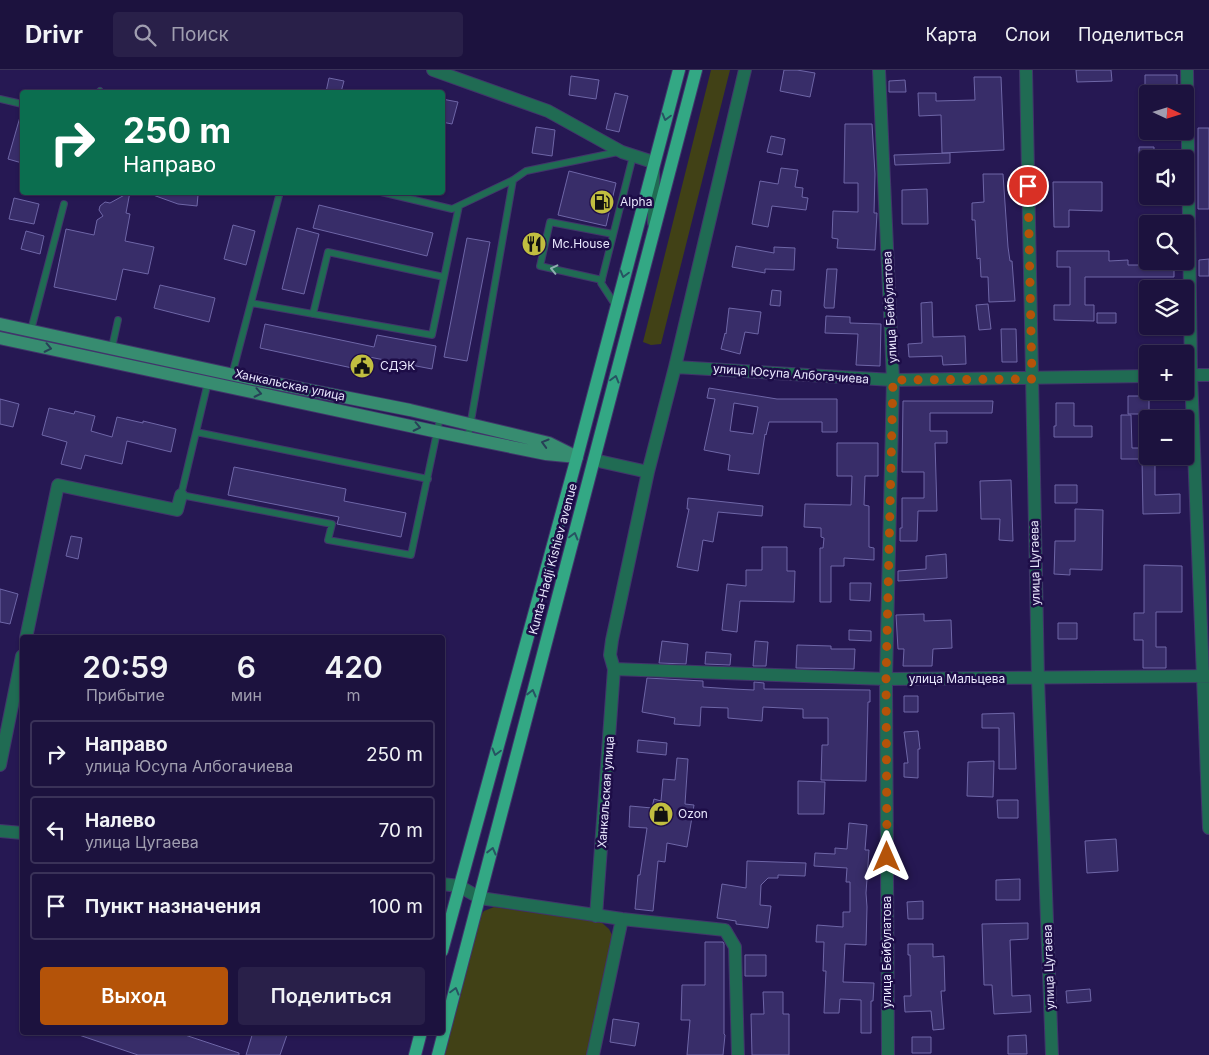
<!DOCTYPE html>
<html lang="ru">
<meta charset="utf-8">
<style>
:root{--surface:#1c123e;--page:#292049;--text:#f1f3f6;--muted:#a09eb0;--line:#3a3258;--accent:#b45309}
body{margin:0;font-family:Inter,sans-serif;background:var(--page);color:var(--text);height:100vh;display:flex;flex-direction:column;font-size:19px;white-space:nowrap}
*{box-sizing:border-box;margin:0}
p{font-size:16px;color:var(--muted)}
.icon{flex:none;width:28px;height:28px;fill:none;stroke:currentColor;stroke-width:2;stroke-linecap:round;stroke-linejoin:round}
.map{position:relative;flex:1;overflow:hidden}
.details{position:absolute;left:20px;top:565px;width:425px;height:400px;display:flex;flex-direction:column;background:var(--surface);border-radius:5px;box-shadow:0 1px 4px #0004,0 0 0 1px var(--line)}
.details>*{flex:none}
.guide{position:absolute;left:20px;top:20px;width:425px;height:105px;border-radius:5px;box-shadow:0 1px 4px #0004,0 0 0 1px var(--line);background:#0b6e4f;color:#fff;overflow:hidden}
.needle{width:32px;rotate:94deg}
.buttons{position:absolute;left:1139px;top:15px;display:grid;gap:10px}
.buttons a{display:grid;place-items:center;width:55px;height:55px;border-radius:5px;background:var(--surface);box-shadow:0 1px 4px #0004,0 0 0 1px var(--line);font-size:25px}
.pin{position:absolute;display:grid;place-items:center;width:42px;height:42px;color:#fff;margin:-21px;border:2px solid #fff;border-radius:50%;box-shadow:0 1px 5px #0007}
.me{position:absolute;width:55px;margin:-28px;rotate:0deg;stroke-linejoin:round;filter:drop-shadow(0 0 4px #0008)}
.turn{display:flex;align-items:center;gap:18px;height:105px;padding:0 20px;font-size:22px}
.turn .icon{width:65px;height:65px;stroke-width:2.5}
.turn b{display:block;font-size:35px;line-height:42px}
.eta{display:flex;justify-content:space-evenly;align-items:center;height:85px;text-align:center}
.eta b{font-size:30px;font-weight:600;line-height:35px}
.action{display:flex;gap:10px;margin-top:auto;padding:10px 20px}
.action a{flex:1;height:58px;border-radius:5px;background:var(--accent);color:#fff;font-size:20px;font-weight:600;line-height:58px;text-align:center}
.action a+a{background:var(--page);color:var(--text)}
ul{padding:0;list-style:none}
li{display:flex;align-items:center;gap:15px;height:68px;margin:0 10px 8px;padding:0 10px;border:2px solid var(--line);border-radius:5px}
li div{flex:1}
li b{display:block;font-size:19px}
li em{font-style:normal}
header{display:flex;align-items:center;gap:30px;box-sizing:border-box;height:70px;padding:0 25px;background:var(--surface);border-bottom:1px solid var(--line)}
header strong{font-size:24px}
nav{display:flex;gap:28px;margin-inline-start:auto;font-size:18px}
.search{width:350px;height:45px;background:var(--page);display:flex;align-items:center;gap:12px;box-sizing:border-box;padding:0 18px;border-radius:5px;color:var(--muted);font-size:19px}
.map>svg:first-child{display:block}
.green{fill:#414116}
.building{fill:#382d69;stroke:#6e66a7;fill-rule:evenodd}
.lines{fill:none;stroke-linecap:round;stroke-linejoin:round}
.lane-casing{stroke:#41356b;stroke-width:8}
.street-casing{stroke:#41356b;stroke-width:14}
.secondary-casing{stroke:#41356b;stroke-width:14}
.primary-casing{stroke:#41356b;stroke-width:14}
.lane{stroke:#206b53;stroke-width:6}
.street{stroke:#206b53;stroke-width:12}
.secondary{stroke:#378c70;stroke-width:12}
.primary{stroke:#33a884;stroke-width:12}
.oneway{stroke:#275362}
.oneway2{stroke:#8eafb0}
.oneway3{stroke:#274057}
.route{stroke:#b45309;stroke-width:9;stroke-dasharray:0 16.2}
.labels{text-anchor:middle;stroke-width:5;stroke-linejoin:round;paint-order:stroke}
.poi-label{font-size:12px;fill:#e8e7fd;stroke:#1d0d47;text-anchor:start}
.street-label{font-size:12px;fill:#e8e7fd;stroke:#1d0d47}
</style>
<header>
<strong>Drivr</strong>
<div class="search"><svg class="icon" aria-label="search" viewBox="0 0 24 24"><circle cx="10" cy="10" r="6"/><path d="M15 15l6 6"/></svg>Поиск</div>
<nav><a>Карта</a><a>Слои</a><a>Поделиться</a></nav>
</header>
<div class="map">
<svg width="1209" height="985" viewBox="0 0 1209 985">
<rect width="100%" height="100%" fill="#261853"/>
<path class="green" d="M711 0H730L661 274 651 275 643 272Z
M494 837 601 852 609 859 613 867 587 985H444L480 846 484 841Z"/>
<path class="building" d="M784 0H797L815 3 810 27 780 21Z
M1076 0H1111L1112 11 1077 12Z
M1145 5H1177V23L1145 24Z
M571 6 599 10 596 29 569 25Z
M974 7H1001L1004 80 942 83 941 45 919 46 918 23H936V31L975 30Z
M329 8 344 11 341 22H326Z
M905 10 906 22H889V11Z
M615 23 628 26 619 62 606 59Z
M442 29 458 32 452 54 442 52Z
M20 47 22 48V93L8 89Z
M845 54H872L875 104 874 143H877L875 180 837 178 838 169 832 168 833 141 858 142V113H844Z
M536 57 555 60 552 86 532 83Z
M1198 58H1209V139H1198Z
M771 66 785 69 782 85 767 82Z
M1139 77H1154V88H1139Z
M950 83V93L895 95 894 85Z
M781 98 798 100 795 117 803 118 802 127 808 128 806 140 772 136 768 157 752 154 760 111 778 114Z
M569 101 616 113 606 156 558 145Z
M983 104H1003L1008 177 1010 191H1012L1015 231 989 232 988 207H981L980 188 977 189 975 150H972V133L984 132Z
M1053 112H1102V141L1069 140V157H1054Z
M927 119 928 154H902V120Z
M130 122 126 143 130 144 125 171 154 177 148 204 123 199 116 230 54 217 66 159 94 165 97 150 103 146 99 140 100 136 105 132 110 133Z
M153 122H183L198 125 197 136 178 134 153 125Z
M14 128 39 134 34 154 9 149Z
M319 135 433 163 427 186 313 158Z
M233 155 255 161 246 195 224 189Z
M297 158 319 164 304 224 282 219Z
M26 161 44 166 40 184 21 179Z
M467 168 490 172 467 291 444 287Z
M736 176 774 183V177L795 178 794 200 765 199V203L732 197Z
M1057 181H1109V191L1128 190V195H1174V207H1085V235H1094V251L1054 250V235H1070V197H1057Z
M1209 189V206H1199V190Z
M827 199H837L834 238H825L824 236Z
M160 215 215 228 209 252 154 238Z
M772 220 781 221 780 236 770 235Z
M932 232 933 267 965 266 966 294 943 295 942 286 909 287 908 274 922 273 921 233Z
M988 234 991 259 979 260 976 235Z
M729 238 761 242 758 264 745 262 740 284 721 279 725 263 726 264Z
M1097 243H1116V253H1097Z
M826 246 850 247V253L881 254 880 296 856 295 858 264 825 263Z
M265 254 374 277 377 265 436 276 432 299 369 287 366 301 260 278Z
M1001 259H1016L1017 292H1002Z
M709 318 777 329H837V362H822V352H769L766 365 765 364 759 404 728 400 730 385 704 380 715 329 707 328ZM734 333 758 337 753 364 730 361Z
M1128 326H1149V344H1128Z
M0 329 19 334 13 357 0 354Z
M903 331H993L992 343H930V361H947V373H935L937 441H918L917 471H900V458H902V428H924V402H902Z
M1056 333H1074V356H1092V367H1054V356H1056Z
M49 338 74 344 75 341 95 346 91 361 112 367 117 347 143 353V351L176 359 171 382 127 371 122 394 85 385 81 399 61 394 67 372 42 365Z
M1121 345H1131L1132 378H1146V386H1155V425L1180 424V443L1143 444 1142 389H1121Z
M837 373H878V406H865L864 435 869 436V477L874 478V490L844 488V496H831V532H820V478H823L824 468 821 467V458L804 457 805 434 851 435 852 406H837Z
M234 397 346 419 344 431 406 443 401 467 337 454 339 447 228 425Z
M1011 410 1013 471 999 470 1000 449H981L980 411Z
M1055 415H1077V433H1055Z
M688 428 763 436 762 446 718 442 713 472 703 470 698 501 677 497 689 439H687Z
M1075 439 1103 440 1102 500 1070 499V505L1054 504 1055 471H1075Z
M71 466 82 468 78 489 66 486Z
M762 477H787V501H795L794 532 740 531 737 562 722 560 727 514 746 516V500H762Z
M946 484 947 508 898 511V501L926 499V486Z
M1144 495 1182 496V542H1156V577H1166V598H1143V570H1134V543H1144Z
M850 513H871L870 531 850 530Z
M0 519 18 524 10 554 0 552Z
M924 544V551L951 550 952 578 933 579 932 596H903L904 579H898L896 545Z
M1058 553H1077V569H1058Z
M849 560 871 561V571L849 570Z
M662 571 688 574 686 594 659 593Z
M755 571 768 572 766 596H753Z
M797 575 831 576V579H855L854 599 796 598Z
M706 582 731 584 730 595 705 594Z
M647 608 703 611V617L733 619 754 620V612L764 613V619L870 620V632H868L866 711 821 710 822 675H828V648H803V639L763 637 762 651 728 648V638L701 637 700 656 674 654 675 648 642 642Z
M904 626H918V642H904Z
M1014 643 1016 699H999V658H982V644Z
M918 661 920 679H918V708L904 707V693H908L904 662Z
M638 670 667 673 666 685 637 682Z
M677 688 688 689 685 734 694 735 687 777 667 773 665 792 658 791 653 841 635 839 638 805H640L647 758 629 757 630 736 652 738 654 729 661 731 663 709 675 710Z
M994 691 993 727 967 726 968 692Z
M798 711 825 712 824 744H798Z
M997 730H1018V748H998Z
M849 753 867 755 865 780H869L866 823 867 837 866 875 845 874 843 912 874 913 873 931H871V963H861V930L840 929 839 943H824L826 901H823L824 872H816L817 855 843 857V842H850V812H846L847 798 814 796 815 783 835 784V778L847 779Z
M1116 769 1118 801 1087 803 1085 771Z
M747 791 806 793 805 806 778 805V808H768L761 815 760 835 771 836 768 858 736 854V851L717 848 722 814 746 818Z
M1020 809V830H996V810Z
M923 831V849H908L907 832Z
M1028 853V869L1010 870 1012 926 1030 925 1031 942 994 944 992 915H984L982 854Z
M705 872H723L724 874V964L725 965 723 985H687L690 950H681L682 915H705Z
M908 874H933V887L944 886 945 921H941L944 959 933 960 931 941 905 942 904 926H911L910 885H908Z
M745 885H766V906H745Z
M1090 919 1091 931 1067 933 1066 921Z
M763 922H783V944H789V985H752L751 944H764Z
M613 949 639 953 635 976 610 972Z
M77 962H176L239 983V985H138L76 964Z
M253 962H288L280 985H246Z
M1026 965 1027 984H1008V966Z
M912 967H931V983H912Z"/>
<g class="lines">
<defs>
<path id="lane" d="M99 22 100 21
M0 29 22 34
M381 122 452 139 513 110 526 101 618 82
M602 210 540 196 550 152 613 164
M251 233 432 265 459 136
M616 236 601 213 633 86
M313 244 328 182 444 207
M31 260 64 134
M112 277 118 250
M232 305 280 122
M208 312 181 425 332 454 328 470 411 485 440 348
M196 362 428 409
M468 368 513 110"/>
<path id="street" d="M433 0 548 41 622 82 653 92 654 153
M745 0 675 297 648 402 612 570 610 585 614 599 886 609 1209 606
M879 0 893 310 886 609 888 985
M1026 0 1038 609 1052 985
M1187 0 1191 305 1209 758
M675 297 893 310 1148 306
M1185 305H1209
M594 390 648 402
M26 568 58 415 177 440 181 425
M0 695 22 586
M0 761 22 763
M442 814 459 816 480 828 622 849 725 860 735 877 738 985
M596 846 614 599
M593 985 622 849"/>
<path id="secondary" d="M0 254 248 308 410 340 549 373 577 387 546 384 438 362 0 268"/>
<path id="primary" d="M442 881 577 387 679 0
M415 985 421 962
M438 985 696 0"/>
</defs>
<use href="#lane" class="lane-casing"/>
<use href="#street" class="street-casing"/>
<use href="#secondary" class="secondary-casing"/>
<use href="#primary" class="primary-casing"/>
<use href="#lane" class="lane"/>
<use href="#street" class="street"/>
<use href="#secondary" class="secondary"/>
<use href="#primary" class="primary"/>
</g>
<defs><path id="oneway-chevron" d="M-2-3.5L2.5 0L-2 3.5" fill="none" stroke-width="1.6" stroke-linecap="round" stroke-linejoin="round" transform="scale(1.25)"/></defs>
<g class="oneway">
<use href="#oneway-chevron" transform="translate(666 47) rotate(105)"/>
<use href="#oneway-chevron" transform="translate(624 204) rotate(105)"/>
<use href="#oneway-chevron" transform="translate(615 309) rotate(-75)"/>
<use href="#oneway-chevron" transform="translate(574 466) rotate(-75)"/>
<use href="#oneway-chevron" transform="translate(532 623) rotate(-76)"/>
<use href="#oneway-chevron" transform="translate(496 682) rotate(105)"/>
<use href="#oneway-chevron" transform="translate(492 781) rotate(-76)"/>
<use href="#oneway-chevron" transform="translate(455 921) rotate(-75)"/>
</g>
<use class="oneway2" href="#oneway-chevron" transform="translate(554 199) rotate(-167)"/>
<g class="oneway3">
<use href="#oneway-chevron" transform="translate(48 278) rotate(12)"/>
<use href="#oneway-chevron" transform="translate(258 323) rotate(12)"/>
<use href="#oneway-chevron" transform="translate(417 357) rotate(12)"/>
<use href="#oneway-chevron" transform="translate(545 373) rotate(-164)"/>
</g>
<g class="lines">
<path class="route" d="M887 787 886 609 893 310 1032 309 1028 116"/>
</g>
<defs>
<symbol id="fuel-disc" viewBox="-11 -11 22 22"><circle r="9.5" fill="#c1be40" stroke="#1d0d47"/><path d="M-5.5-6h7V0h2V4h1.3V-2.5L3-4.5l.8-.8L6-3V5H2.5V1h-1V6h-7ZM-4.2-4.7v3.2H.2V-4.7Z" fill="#111"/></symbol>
<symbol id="restaurant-disc" viewBox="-11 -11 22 22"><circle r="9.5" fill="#c1be40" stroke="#1d0d47"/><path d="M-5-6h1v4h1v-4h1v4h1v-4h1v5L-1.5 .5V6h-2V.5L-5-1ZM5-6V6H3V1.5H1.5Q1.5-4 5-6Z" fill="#111"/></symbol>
<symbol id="civic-disc" viewBox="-11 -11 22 22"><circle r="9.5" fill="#c1be40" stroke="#1d0d47"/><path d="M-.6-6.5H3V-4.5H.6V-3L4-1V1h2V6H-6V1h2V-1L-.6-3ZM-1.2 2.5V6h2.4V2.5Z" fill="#111"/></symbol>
<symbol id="shop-disc" viewBox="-11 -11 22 22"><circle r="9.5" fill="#c1be40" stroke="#1d0d47"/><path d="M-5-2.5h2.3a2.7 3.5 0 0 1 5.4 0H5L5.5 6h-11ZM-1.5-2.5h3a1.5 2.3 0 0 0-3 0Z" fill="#111"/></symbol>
</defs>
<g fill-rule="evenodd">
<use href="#fuel-disc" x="588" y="118" width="28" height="28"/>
<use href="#restaurant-disc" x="520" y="160" width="28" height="28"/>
<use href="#civic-disc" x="348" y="282" width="28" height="28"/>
<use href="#shop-disc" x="647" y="730" width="28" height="28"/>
</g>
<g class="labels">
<g class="poi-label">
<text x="620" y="136">Alpha</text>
<text x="552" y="178">Mc.House</text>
<text x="380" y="300">СДЭК</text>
<text x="678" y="748">Ozon</text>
</g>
<g class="street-label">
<text transform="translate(890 237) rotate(-93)" y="4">улица Бейбулатова</text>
<text transform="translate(791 304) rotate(4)" y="4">улица Юсупа Албогачиева</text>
<text transform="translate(290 315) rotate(12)" y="4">Ханкальская улица</text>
<text transform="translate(553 489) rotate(-75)" y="4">Kunta-Hadji Kishiev avenue</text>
<text transform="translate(1035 493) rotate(-91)" y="4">улица Цугаева</text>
<text x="957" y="613">улица Мальцева</text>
<text transform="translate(606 722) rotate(-86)" y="4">Ханкальская улица</text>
<text transform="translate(887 882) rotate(-90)" y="4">улица Бейбулатова</text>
<text transform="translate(1049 897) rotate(-92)" y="4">улица Цугаева</text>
</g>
</g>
</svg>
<div class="buttons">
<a><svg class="needle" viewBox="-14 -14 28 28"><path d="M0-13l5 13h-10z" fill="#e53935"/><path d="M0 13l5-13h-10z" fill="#a09eb0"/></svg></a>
<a><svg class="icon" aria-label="sound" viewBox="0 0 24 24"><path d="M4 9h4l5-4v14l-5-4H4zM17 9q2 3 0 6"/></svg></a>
<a><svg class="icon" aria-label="search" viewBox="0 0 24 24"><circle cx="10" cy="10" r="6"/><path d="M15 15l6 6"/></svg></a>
<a><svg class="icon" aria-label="layers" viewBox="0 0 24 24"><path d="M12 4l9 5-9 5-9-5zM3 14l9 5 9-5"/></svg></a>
<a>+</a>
<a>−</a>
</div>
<div class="pin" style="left:1028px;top:116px;background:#d93025"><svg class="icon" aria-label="arrive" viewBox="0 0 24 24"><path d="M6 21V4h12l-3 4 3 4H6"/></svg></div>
<svg class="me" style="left:887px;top:787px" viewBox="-20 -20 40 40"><path d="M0-17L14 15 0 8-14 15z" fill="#b45309" stroke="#fff" stroke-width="4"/></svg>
<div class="guide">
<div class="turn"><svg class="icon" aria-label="right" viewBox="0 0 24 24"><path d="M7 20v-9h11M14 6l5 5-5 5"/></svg><div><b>250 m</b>Направо</div></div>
</div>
<section class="details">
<div class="eta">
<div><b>20:59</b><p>Прибытие</p></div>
<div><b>6</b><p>мин</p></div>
<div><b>420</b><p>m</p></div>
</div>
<ul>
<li><svg class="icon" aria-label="right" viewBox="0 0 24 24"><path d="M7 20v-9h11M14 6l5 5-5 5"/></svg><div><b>Направо</b><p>улица Юсупа Албогачиева</p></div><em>250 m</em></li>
<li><svg class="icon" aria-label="left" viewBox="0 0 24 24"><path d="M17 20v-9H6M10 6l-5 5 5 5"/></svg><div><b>Налево</b><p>улица Цугаева</p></div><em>70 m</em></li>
<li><svg class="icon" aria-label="arrive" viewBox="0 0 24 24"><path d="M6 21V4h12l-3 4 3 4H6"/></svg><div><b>Пункт назначения</b></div><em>100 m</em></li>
</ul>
<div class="action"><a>Выход</a><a>Поделиться</a></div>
</section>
</div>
